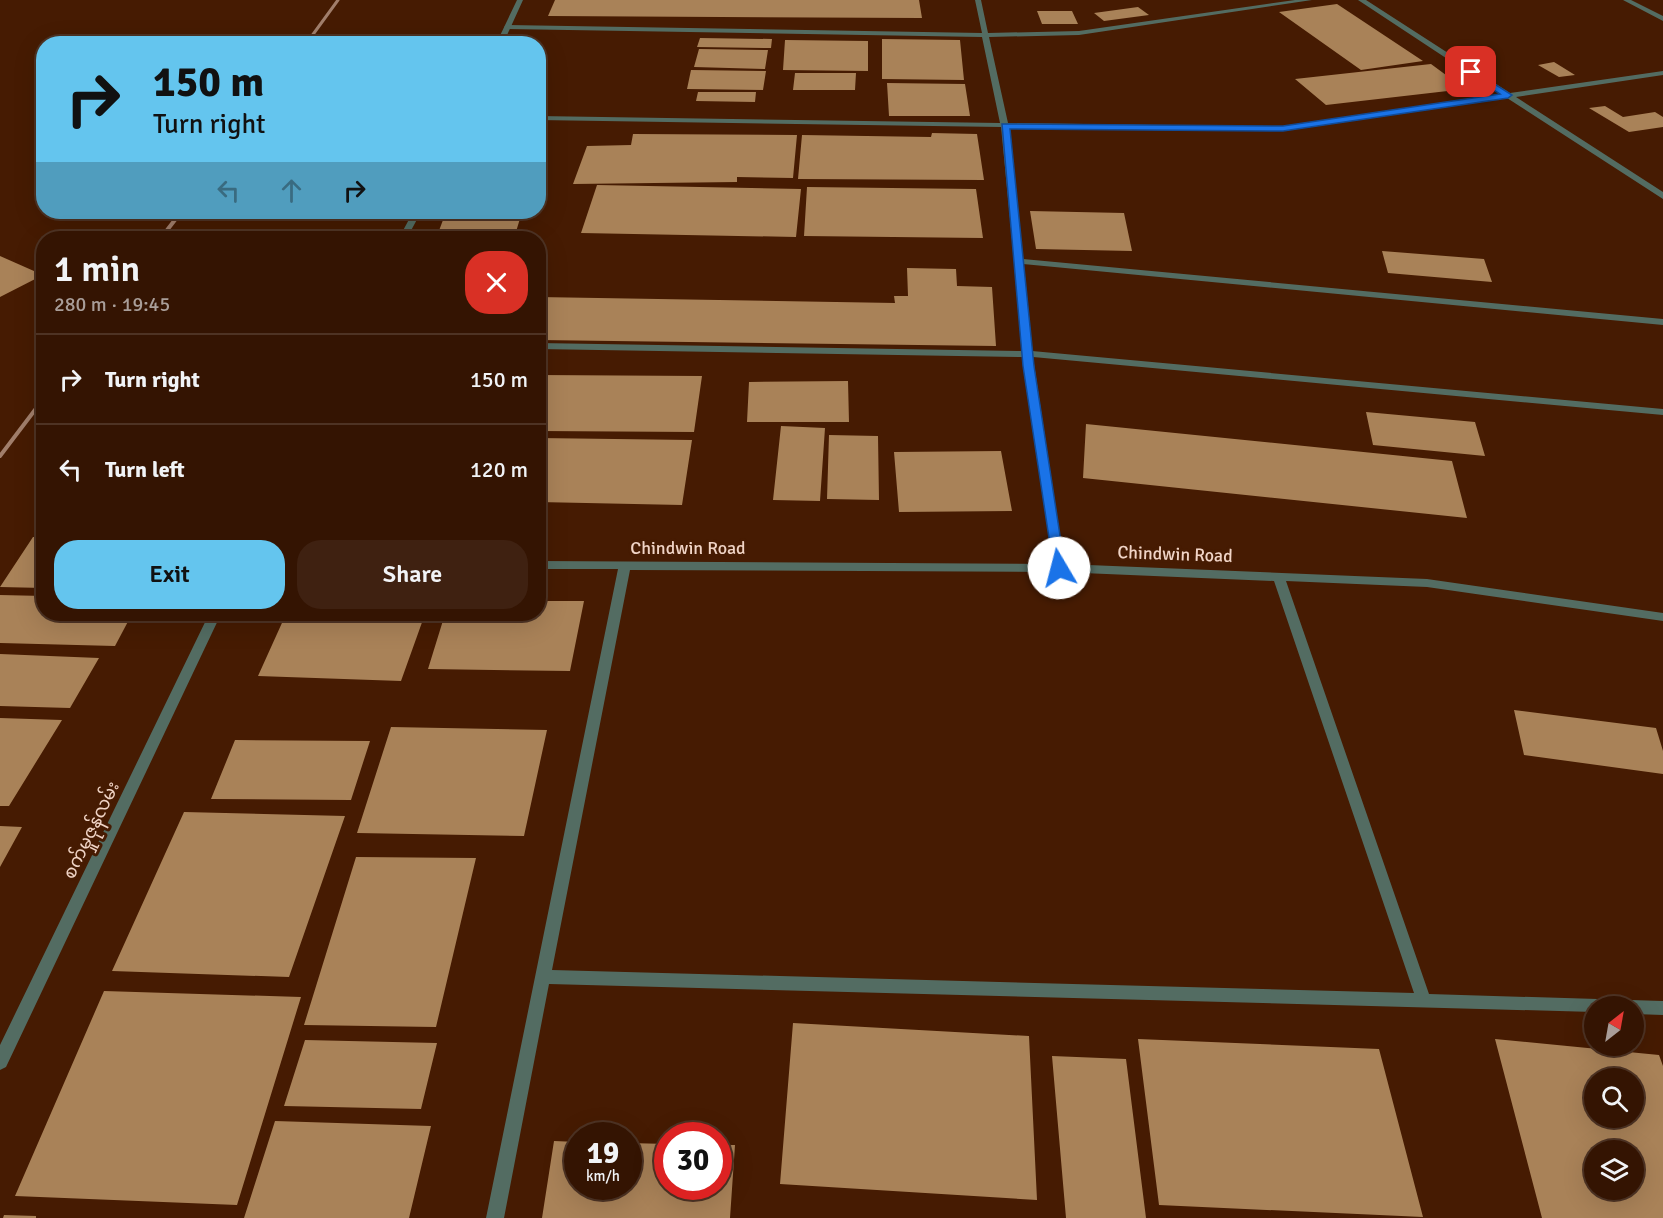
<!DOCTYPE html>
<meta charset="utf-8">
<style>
:root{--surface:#341402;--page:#3f2111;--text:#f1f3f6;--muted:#a99e99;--line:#4e3324;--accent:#64c5ee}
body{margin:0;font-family:Signika,"Noto Sans Myanmar",sans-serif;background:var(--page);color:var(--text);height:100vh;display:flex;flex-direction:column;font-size:22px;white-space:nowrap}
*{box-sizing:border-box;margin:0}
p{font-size:20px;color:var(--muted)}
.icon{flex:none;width:33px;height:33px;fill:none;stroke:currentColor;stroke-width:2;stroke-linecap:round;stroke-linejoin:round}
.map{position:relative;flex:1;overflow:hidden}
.panel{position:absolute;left:36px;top:231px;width:510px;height:390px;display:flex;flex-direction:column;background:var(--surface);border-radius:24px;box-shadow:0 6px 24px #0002,0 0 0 2px var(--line)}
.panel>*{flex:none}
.hud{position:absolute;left:36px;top:36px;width:510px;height:183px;border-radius:24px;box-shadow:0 6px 24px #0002,0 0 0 2px var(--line);background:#64c5ee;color:#111;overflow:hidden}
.needle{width:39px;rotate:31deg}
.fabs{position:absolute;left:1584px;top:996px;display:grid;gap:12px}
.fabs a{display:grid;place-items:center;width:60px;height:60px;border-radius:50%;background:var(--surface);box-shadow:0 6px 24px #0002,0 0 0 2px var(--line);font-size:30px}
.speed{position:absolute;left:564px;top:1122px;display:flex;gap:12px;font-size:30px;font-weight:700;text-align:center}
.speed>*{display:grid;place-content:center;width:78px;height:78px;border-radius:50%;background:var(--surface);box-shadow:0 6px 24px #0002,0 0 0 2px var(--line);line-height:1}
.speed small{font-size:15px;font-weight:400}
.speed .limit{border:9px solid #d22;background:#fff;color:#111}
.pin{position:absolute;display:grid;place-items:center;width:51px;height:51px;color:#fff;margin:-26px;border-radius:12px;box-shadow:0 3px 9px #0006}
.me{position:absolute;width:66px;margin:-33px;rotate:352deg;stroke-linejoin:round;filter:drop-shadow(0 0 4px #0008)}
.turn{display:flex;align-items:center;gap:21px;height:126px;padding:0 18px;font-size:27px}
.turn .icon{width:78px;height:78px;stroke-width:2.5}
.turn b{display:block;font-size:42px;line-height:51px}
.lanes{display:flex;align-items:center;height:57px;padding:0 18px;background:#0003;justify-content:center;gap:30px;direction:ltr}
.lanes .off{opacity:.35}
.round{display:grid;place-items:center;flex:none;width:63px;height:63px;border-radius:24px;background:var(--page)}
.overview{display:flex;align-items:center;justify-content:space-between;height:102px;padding:0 18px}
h1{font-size:36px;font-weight:600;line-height:45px}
.button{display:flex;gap:12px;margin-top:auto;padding:12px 18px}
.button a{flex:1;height:69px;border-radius:24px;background:var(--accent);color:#111;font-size:24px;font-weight:600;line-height:69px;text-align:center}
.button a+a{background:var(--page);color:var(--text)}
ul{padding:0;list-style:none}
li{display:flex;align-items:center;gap:18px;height:90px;padding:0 18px;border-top:2px solid var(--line)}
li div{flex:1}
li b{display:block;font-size:22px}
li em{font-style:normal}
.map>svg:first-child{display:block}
.building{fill:#a98258;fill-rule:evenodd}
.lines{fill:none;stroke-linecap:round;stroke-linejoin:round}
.minor{fill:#536c62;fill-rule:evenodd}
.tertiary{fill:#536c62;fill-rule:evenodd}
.rail-far1{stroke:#a17e6b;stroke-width:3}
.rail{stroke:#a17e6b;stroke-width:4}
.route{fill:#1a73e8;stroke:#114b97;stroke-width:1.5}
.labels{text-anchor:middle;stroke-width:6;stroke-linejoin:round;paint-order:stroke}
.street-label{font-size:18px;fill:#f0d4c6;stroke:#461b02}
</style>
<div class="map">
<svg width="1663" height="1218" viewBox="0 0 1663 1218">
<rect width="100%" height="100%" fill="#461b02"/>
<path class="building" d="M555 0H919L922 18 548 16Z
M1337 4 1423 61 1361 70 1279 12Z
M1138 7 1149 15 1104 21 1094 13Z
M1037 11H1072L1078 24H1042Z
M700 38 772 39 771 48 697 47Z
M882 39 960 40 964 80 882 79Z
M785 40 868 41V71L783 70Z
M699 49 768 50 765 69 694 67Z
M1554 62 1575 75 1559 77 1538 65Z
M1431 64 1465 89 1326 105 1295 79Z
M691 70 766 71 763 90 687 89Z
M795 73H856L855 90H793Z
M887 83 965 84 970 116H889Z
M698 92H756L755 102 696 101Z
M1605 106 1623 117 1655 112 1663 117V127L1629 132 1589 108Z
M932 133 977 134 984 180 798 179 802 135 931 137Z
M633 134 797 135 793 178 737 177V182L573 184 587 146 631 145Z
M597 185 801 189 796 237 581 233Z
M807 187 976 189 983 238 804 236Z
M1030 211 1124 213 1132 251 1036 249Z
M252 212H362L358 217 250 214Z
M446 212H522L515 235 437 236Z
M1382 251 1484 259 1492 282 1388 273Z
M0 256 43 275 0 297Z
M907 268 956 269 957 286 992 287 996 346 538 340V297L895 303 894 296H908Z
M538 375 702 376 694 432 538 431Z
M848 381 849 422H747L749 382Z
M1366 412 1475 422 1485 456 1373 445Z
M1086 424 1452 461 1467 518 1083 478Z
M781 426 825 428 820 501 773 500Z
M829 435 878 436 879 500 827 499Z
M538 438 692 440 682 505 538 502Z
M1001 451 1012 511 899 512 894 452Z
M33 537H44V588L0 587Z
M0 595 44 596V614H132L115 646 0 643Z
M538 601H584L570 671 428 669 445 614H538Z
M286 614H425L401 681 258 676Z
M0 654 99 658 70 708 0 706Z
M1514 710 1656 728 1663 751V774L1524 755Z
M0 718 62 720 9 806H0Z
M391 727 547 730 524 836 357 833Z
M235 740 370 741 351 800 211 799Z
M184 812 345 816 289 977 112 971Z
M0 826 22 827 0 867Z
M356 857 476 858 436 1027 304 1025Z
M104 991 301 997 237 1205 15 1196Z
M793 1023 1029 1036 1037 1200 780 1184Z
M1138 1039 1379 1049 1423 1217 1159 1205Z
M1495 1039 1659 1055 1663 1066V1218H1542ZM1594 1078H1634V1118H1594ZM1594 1150H1634V1190H1594Z
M305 1040 437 1043 421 1109 284 1106Z
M1052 1056 1126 1059 1146 1218H1066Z
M275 1121 431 1126 409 1218H244Z
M554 1141 578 1142V1186H628V1143L668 1144V1186H718V1145H735L730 1218H542Z
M4 1215 36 1216V1218H3Z"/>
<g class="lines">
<path class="minor" d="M975 0H981L988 33 1079 31 1295 0H1312L1079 35 989 37 1008 123 1283 127 1502 95 1358 0H1366L1510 93 1663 71V75L1516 97 1663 192V199L1507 98 1283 131 1009 127 1023 259 1663 319V325L1023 264 1032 351 1663 409V415L1033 357 1064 564 1427 579 1663 613V621L1427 587 1286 581 1429 994 1663 1001V1015L1634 1014V1006H1594V1012L549 984 504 1218H486L618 569H538V561L1053 564 1023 357 538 349V343L1023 351 1001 127 538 120V116L1000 123 982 37 507 29 504 27 507 25 982 33ZM630 570 1059 572 1274 581 1414 993 552 970Z
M1623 0H1631L1663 16V21Z"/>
<path class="tertiary" d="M517 0H523L503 44H496Z
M413 212H421L407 238H399Z
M209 614H221L6 1067 0 1070V1045Z"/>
<path class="rail-far1" d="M306 44 338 0"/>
<path class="rail" d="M161 238 181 212
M0 456 44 398"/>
</g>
<path class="route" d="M1471 69 1512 95 1508 98 1283 131 1010 129 1034 366 1065 568 1059 572 1054 571 1023 366 1002 124 1283 126 1500 94 1468 73 1467 72Z"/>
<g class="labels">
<g class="street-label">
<text x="688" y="554">Chindwin Road</text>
<text transform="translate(1175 554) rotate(2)" y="6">Chindwin Road</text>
<text transform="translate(91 830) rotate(-64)" y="6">စက်မှုဇုန်လမ်း</text>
</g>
</g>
</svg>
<div class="fabs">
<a><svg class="needle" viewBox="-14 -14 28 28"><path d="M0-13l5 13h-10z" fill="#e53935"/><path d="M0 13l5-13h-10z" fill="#a99e99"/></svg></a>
<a><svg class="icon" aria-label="search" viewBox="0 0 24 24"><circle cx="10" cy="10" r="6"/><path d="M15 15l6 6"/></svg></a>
<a><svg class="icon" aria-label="layers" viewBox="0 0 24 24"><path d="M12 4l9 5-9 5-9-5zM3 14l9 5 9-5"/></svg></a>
</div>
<div class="speed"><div>19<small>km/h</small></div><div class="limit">30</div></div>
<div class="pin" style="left:1471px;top:72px;background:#d93025"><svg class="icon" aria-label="arrive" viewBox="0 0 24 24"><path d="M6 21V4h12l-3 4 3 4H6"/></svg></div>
<svg class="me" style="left:1059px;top:568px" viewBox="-20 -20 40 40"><circle r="19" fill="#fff"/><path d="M0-13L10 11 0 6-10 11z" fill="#1a73e8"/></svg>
<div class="hud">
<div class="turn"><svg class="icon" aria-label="right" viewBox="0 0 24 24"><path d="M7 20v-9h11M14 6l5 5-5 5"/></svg><div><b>150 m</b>Turn right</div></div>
<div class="lanes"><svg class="icon off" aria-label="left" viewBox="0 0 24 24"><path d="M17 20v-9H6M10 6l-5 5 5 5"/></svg><svg class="icon off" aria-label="ahead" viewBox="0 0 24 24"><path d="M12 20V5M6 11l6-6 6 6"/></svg><svg class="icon" aria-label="right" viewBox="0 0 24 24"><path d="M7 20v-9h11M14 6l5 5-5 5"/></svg></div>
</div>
<section class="panel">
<div class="overview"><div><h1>1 min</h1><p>280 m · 19:45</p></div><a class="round" style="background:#d93025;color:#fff"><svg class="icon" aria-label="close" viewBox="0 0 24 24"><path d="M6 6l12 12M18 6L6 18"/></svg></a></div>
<ul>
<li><svg class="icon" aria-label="right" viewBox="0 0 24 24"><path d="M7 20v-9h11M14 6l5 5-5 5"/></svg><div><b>Turn right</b></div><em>150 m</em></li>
<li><svg class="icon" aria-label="left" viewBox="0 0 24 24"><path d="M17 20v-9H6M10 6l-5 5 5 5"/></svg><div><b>Turn left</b></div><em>120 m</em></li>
</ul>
<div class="button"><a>Exit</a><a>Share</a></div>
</section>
</div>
